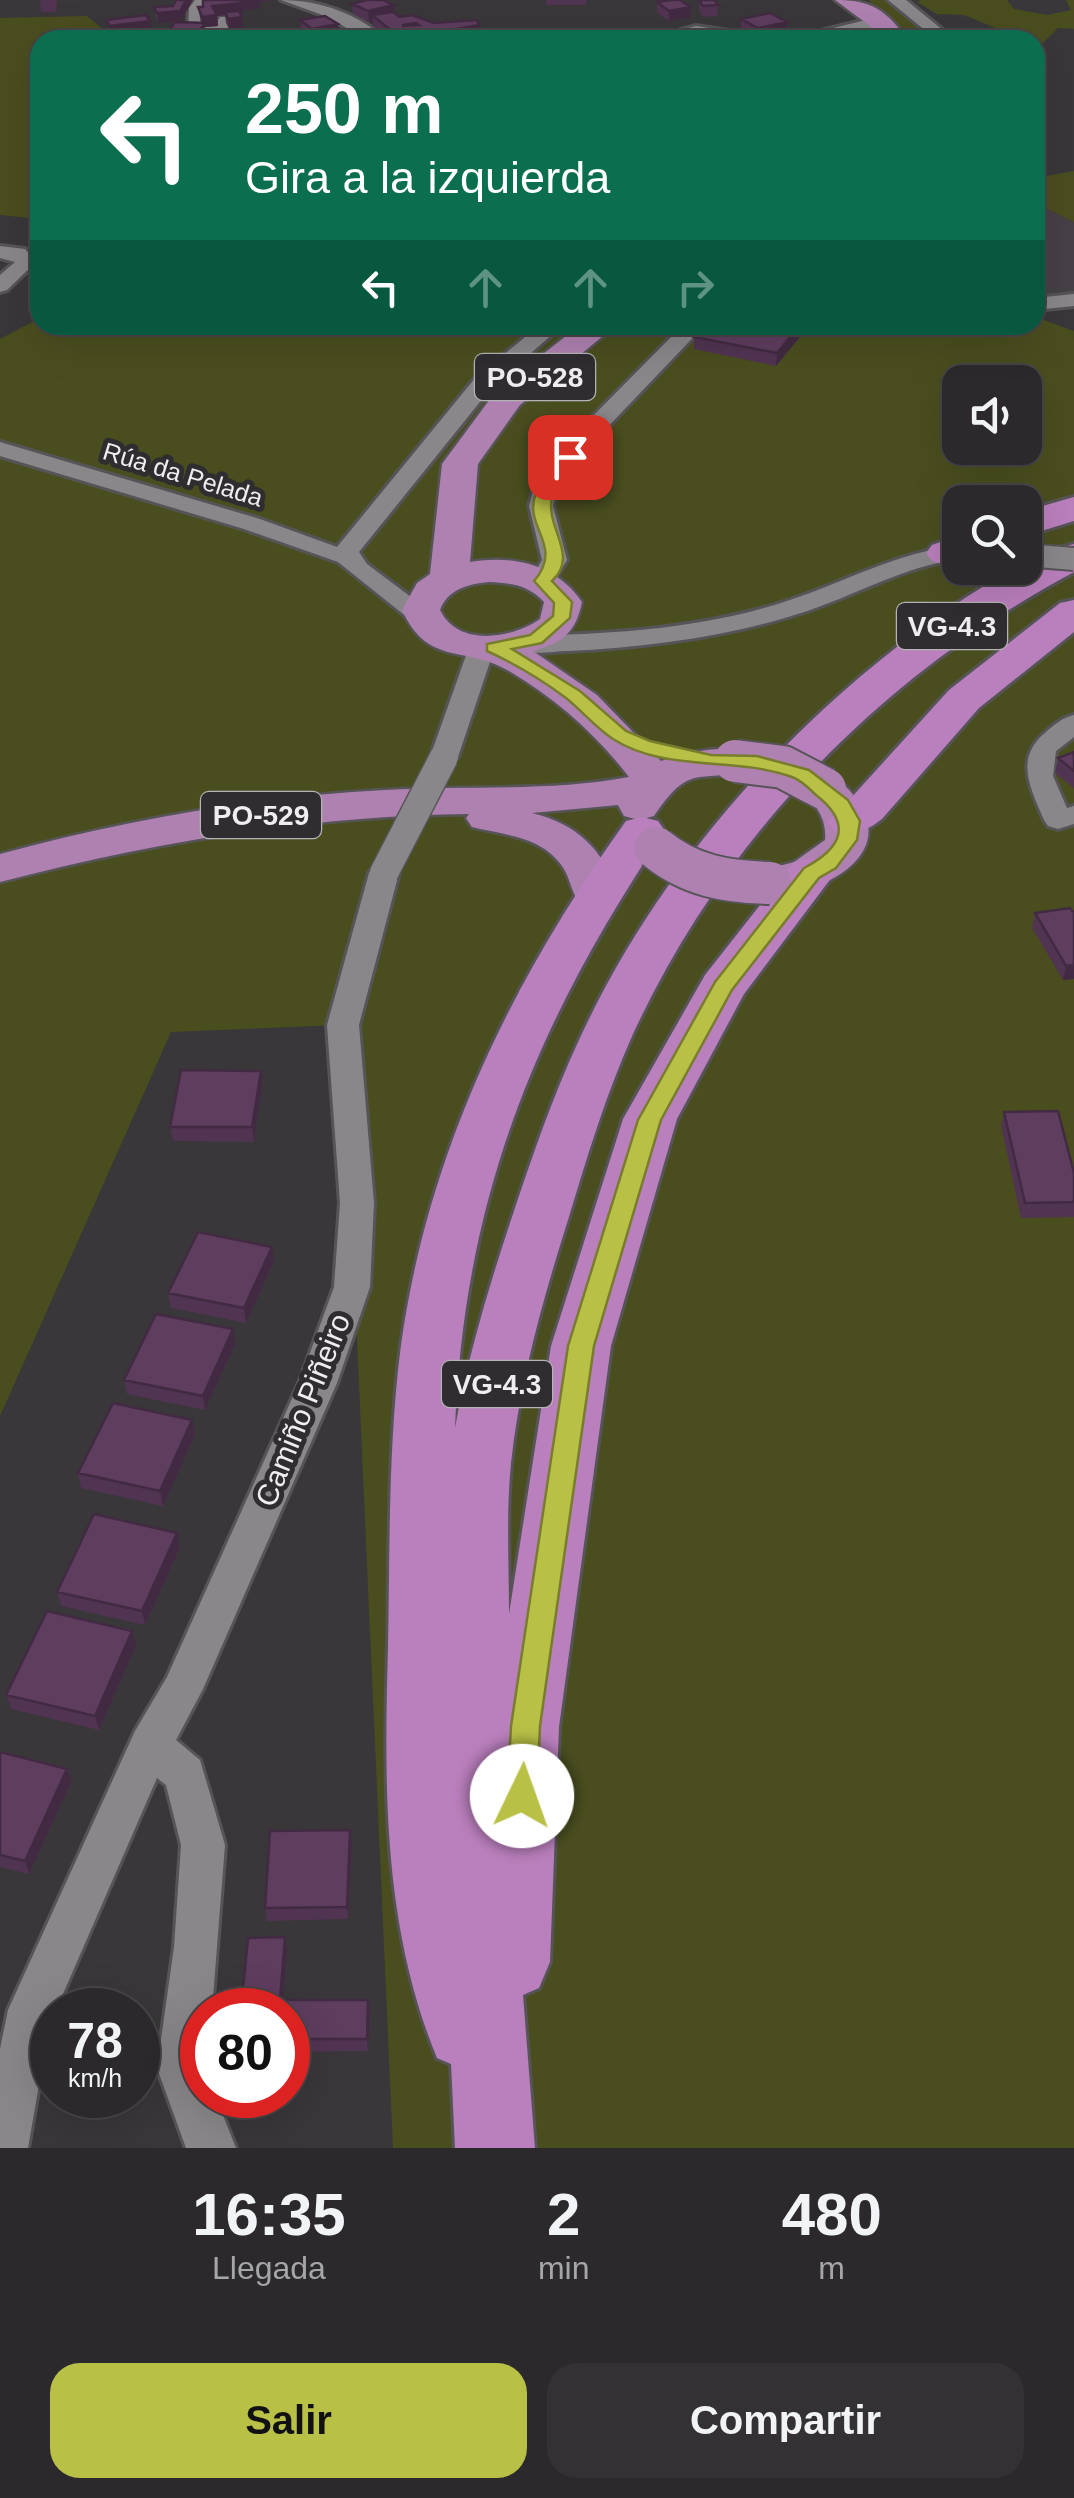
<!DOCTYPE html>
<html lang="es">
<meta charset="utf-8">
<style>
:root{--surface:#2b292b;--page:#333133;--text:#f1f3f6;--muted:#a6a6a9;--line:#474547;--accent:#b9c046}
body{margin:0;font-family:Arial,sans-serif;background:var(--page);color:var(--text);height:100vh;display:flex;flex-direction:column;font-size:38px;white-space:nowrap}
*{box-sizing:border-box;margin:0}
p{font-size:32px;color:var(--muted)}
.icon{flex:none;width:55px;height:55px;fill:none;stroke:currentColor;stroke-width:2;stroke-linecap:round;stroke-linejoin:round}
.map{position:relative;height:2148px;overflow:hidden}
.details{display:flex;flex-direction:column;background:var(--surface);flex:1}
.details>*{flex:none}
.guide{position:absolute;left:30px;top:30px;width:1015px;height:305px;border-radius:30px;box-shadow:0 10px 40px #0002,0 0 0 2px var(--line);background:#0b6e4f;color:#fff;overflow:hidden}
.controls{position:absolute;left:942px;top:365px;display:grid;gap:20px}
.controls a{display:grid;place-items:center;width:100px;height:100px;border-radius:20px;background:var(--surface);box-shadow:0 10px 40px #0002,0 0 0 2px var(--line);font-size:50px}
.speed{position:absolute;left:30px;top:1988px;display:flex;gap:20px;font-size:50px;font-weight:700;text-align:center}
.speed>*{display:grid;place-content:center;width:130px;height:130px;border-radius:50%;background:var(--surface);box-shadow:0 10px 40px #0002,0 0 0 2px var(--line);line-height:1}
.speed small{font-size:25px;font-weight:400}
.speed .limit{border:15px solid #d22;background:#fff;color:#111}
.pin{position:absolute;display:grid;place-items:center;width:85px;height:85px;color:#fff;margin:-42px;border-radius:20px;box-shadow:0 5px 15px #0006}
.me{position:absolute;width:110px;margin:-55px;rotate:3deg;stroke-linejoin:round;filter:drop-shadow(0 0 8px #0008)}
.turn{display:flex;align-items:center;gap:35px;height:210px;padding:0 50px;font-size:45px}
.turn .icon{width:130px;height:130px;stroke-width:2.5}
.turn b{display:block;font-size:70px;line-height:85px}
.lanes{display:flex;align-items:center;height:95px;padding:0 50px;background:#0003;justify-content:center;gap:50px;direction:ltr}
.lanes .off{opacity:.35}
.eta{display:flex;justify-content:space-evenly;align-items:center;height:170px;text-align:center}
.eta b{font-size:60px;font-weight:700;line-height:70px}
.button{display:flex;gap:20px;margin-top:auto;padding:20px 50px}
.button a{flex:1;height:115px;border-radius:30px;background:var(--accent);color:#111;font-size:40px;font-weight:700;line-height:115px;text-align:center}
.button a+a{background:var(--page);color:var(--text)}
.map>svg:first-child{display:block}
.built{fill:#464147}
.green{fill:#4a4e1f;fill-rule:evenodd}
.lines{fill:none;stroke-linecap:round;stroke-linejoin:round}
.minor-casing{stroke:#565456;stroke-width:6}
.primary-casing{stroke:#565456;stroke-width:5}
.trunk-casing{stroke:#565456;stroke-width:6}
.minor{fill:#898789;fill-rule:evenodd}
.primary{fill:#ae81b0;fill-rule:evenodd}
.trunk{fill:#ba7fbd;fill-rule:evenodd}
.minor-bridge-far1-casing{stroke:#565456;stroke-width:26;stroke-linecap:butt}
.minor-bridge-casing{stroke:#565456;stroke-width:31;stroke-linecap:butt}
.primary-bridge-casing{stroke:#565456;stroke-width:46;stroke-linecap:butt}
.minor-bridge-far1{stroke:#898789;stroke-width:22}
.minor-bridge{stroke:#898789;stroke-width:28}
.primary-bridge{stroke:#ae81b0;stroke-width:42}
.wall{fill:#513452;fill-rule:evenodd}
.shaded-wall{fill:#422b42}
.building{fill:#5e3d5f;stroke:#422b42;stroke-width:2.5;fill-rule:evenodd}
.route{fill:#b9c046;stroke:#787d2e;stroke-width:2.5}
.labels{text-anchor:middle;stroke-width:10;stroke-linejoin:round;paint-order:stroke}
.far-street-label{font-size:25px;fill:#efedef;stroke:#2f2d2f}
.shield{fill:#2f2d2f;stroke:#b5b3b5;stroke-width:2.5}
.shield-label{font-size:28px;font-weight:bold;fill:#efedef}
.street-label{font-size:30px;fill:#efedef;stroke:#2f2d2f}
</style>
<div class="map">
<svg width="1074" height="2148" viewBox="0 0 1074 2148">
<rect width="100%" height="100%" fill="#393739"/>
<path class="built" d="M1035 203 1074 222V300L1035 304Z"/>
<path class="green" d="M869 0H895L947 40H903Z
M921 0H1007L1014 9 1048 15 1071 10 1066 0H1074V29L1058 28 1039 47 1035 40H1025L964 15 937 14 917 2Z
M87 16 116 40H40V219L0 215V18Z
M1074 171V222L1035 203V178Z
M1035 317 1074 331V2148H393L343 1025 171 1032 0 1416V339L40 318V325H1035ZM960 382H1025V448H960ZM960 502H1025V568H960Z"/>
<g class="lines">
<defs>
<path id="minor" d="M195 0H211L203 22 216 23 220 17H232L234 20 228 31 188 30 189 8Z
M281 0C319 0 359 14 387 40H367L328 17Z
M888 0H906L955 40H937Z
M866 20 874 25 872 28 816 40H784Z
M696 26 735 32 749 40 696 36 644 40Z
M0 246 25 249 36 262 7 290 0 292V275L15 262 0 258Z
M1074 294V306L1035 310V298Z
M540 325H563L492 387 359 552 367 564 431 612 435 617 431 622H413L338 562 244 529 0 456V442L260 519 337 547 476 377Z
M683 325H705L600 435 556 491 553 506 567 560 551 586H533L530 581 542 560 529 506 533 491 584 425Z
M960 545V559C903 566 855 596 801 613 726 637 647 647 568 651 551 651 521 658 510 644L523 636C612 634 702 629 787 601 845 582 898 552 960 545Z
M482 639 495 647 458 757 444 765 434 763 430 757 469 647Z
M1074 715V737L1056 751 1053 776 1067 808 1074 806V824L1058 829 1048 826 1044 820C1030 787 1014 758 1046 732 1055 724 1062 718 1074 715Z
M384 864 394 866 399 873 359 1025 374 1203 370 1287 337 1383 203 1689 176 1740 200 1760 225 1845 212 2010H202V2095H215L236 2148H186L157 2068 174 1947 181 1845 166 1785 157 1778 56 2010H52L28 2148H0V2049L8 2010 135 1731 167 1677 299 1383 334 1287 340 1203 327 1025 369 873 374 866Z"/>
<path id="primary" d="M835 0C872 0 886 10 908 40H882L870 26Z
M580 325H616L520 405 478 464 470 562C514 555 556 564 582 602 576 632 563 643 533 651L597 695 661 761C690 751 720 745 750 752L756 761 750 770C695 784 691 762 654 816L639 820 624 816 618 805 532 813C577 824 603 849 618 893L611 903 595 907 579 903C571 891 570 877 562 866 541 836 504 835 472 827L466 818 469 814C308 816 155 842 0 882V854C126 820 254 797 385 790 466 785 549 792 629 777 596 734 555 698 509 671 465 645 428 667 402 610L417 583 430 574 442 464 496 391ZM489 582C511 583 528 585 544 602L540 619C511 639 458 647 440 610 448 589 468 584 489 582Z
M825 776C842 780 851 790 860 805 898 863 800 905 754 893L747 883 754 873 794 862 825 840C827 818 816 807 803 789L810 780Z"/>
<path id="trunk" d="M1074 497V521L1025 536V511Z
M960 535V561L946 565 932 561 926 553 932 545Z
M1074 544V572C882 675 725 835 633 1034 606 1094 587 1157 568 1220 543 1299 520 1380 511 1463 506 1513 509 1564 509 1614L551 1346 623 1119 705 975 794 862 811 858 828 862 835 873 744 994 677 1119 611 1346 559 1727 550 1962 539 1988 523 1995 535 2148H455L451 2064 437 2058C383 1927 384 1787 388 1648 390 1547 388 1445 401 1345 428 1151 513 978 626 821L642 817 658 821 665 831C537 1021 464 1196 455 1428 468 1356 489 1286 512 1217 532 1157 552 1098 579 1040 649 888 762 753 893 650 940 613 1018 558 1074 544Z
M1074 600V632L979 708 882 819C865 832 855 836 834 831L827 821 850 799 949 690 1060 603Z"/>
</defs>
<use href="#minor" class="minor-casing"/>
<use href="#primary" class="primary-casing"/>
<use href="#trunk" class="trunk-casing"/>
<use href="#minor" class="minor"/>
<use href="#primary" class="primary"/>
<use href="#trunk" class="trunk"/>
<defs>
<path id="minor-bridge-far1" d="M1025 555 1074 559"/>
<path id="minor-bridge" d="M384 873 444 757"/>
<path id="primary-bridge" d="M735 761 783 767 825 789
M656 848C690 876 727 882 770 883"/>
</defs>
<use href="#minor-bridge-far1" class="minor-bridge-far1-casing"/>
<use href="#minor-bridge" class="minor-bridge-casing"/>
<use href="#primary-bridge" class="primary-bridge-casing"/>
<use href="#minor-bridge-far1" class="minor-bridge-far1"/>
<use href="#minor-bridge" class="minor-bridge"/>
<use href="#primary-bridge" class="primary-bridge"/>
</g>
<path class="wall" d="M40 0H57L56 12H41Z
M203 0H274L259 2 260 8 244 10 240 14 243 28 229 29 226 23 225 15 217 16 218 26 205 27 206 34 202 40H172L170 29 175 22 158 23 156 17 154 7 173 6 181 21 201 23 198 7H203Z
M546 0H586V5H546Z
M699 0 718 5 717 16 703 17 699 10Z
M657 2 690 18 669 21 657 13Z
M352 4 394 12 400 17 434 23 479 25V36L456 40H390L373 26V21L369 22 353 14ZM416 23 419 25 403 26V25Z
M741 19 787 22 786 32 758 39 741 30Z
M300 20 338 24V35L313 40 301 31Z
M705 325H807V328L776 366 694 349V337Z
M1074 752V788L1055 773 1058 758Z
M1035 913H1074V979L1063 980 1032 928Z
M262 1085 254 1142 173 1141 170 1127Z
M1004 1112 1074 1173V1217L1021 1218 1001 1126Z
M272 1247 274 1261 246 1323 171 1308 168 1293Z
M235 1344 205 1410 127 1394 124 1380Z
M192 1420 195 1434 163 1506 81 1488 78 1473Z
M180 1547 145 1625 61 1606 57 1592Z
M136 1645 99 1730 11 1709 6 1695Z
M0 1752 67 1769 71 1782 29 1874 0 1867Z
M350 1830 352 1844 348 1919 267 1921 265 1908Z
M285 1937 287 1949 283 2000H368L370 2012 368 2051 288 2052V2010H241Z"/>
<path class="shaded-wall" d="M186 0H193L181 21 158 23 157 13Z
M242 0H274L259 2 260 8 244 10 242 14 217 16 218 26 205 27 206 34 201 40 202 17 212 6Z
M394 5V16L372 15 373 21 369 22 368 11Z
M690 7V18L669 21V11Z
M242 17 243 28 229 29 228 19Z
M150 21 152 32 111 37 110 26Z
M787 22 786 32 758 39V28Z
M338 24V35L313 40 312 29Z
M479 25V36L456 40H424V35Z
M800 325H807V328L776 366 777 353Z
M1074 965V979L1063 980 1066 966Z
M261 1071 262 1085 254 1142 252 1127Z
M272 1247 274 1261 246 1323 244 1308Z
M233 1329 235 1344 205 1410 203 1396Z
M192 1420 195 1434 163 1506 160 1491Z
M177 1533 180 1547 145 1625 142 1611Z
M132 1631 136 1645 99 1730 95 1716Z
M67 1769 71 1782 29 1874 25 1861Z
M350 1830 352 1844 348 1919 347 1907Z
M285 1937 287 1949 282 2010 280 2000Z
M368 2000 370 2012 368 2051 367 2039Z"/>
<path class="building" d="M176 0H186L180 11 157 13 154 7 173 6Z
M203 0H242L241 3 212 6 217 15 202 17 198 7H203Z
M367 0H383L394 5 368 11 352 4Z
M673 0H680L690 7 669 11 657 2Z
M699 0H714L718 5 703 6Z
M239 11 242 17 228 19 225 12Z
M393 12 400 17 412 15 434 23 477 20 479 25 424 35 431 40H403L372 15ZM416 23 419 25 403 26V25Z
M770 13 787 22 758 28 741 19Z
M146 15 150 21 110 26 106 20Z
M325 16 338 24 312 29 300 20Z
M175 22 205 23 200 30 170 29Z
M192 33 195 40H179L177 35Z
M705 325H800L777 353 694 337Z
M1074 752V771L1058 758Z
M1070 908 1074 913V965L1066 966 1035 913Z
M181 1070 261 1071 252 1127H170Z
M1058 1111 1074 1173V1202L1025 1203 1004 1112Z
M198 1232 272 1247 244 1308 168 1293Z
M156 1314 233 1329 203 1396 124 1380Z
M113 1403 192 1420 160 1491 78 1473Z
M94 1514 177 1533 142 1611 57 1592Z
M47 1611 132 1631 95 1716 6 1695Z
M0 1752 67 1769 25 1861 0 1855Z
M350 1830 347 1907 265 1908 270 1831Z
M285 1937 280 2000H368L367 2039H288V2010H241L248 1938Z"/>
<path class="route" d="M564 454 578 457C570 469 554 484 552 498 545 528 580 555 552 581L572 602 570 618 542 643 512 649 580 691 626 731 650 741 711 755 757 756 809 770 848 800 860 821 857 840 836 868 819 878 732 990 661 1120 594 1346 540 1726 537 1796 533 1807 522 1811 511 1807 507 1796 511 1726 568 1346 638 1120 715 982 804 868C842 848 853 824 816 795 809 788 801 780 792 777 735 756 666 773 613 739 596 728 582 711 566 698 542 680 515 664 487 651V644L530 635 553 616 554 603 534 581C565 545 522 527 536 493 542 479 556 466 564 454Z"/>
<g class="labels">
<g class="far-street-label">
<text transform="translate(183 474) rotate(17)" y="9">Rúa da Pelada</text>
</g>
<g class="shield">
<rect x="475" y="354" width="120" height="46" rx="8"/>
<rect x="897" y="603" width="110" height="46" rx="8"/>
<rect x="201" y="792" width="120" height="46" rx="8"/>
<rect x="442" y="1361" width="110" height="46" rx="8"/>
</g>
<g class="shield-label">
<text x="535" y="387">PO-528</text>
<text x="952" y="636">VG-4.3</text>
<text x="261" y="825">PO-529</text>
<text x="497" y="1394">VG-4.3</text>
</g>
<g class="street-label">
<text transform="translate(303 1410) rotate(-68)" y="10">Camiño Piñeiro</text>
</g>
</g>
</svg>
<div class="controls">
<a><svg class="icon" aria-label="sound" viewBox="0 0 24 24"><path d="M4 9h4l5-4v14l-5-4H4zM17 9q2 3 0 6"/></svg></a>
<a><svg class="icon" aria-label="search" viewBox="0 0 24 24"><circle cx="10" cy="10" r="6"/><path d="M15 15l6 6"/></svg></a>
</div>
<div class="speed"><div>78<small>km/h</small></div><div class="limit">80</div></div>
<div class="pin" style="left:570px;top:457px;background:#d93025"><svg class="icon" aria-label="arrive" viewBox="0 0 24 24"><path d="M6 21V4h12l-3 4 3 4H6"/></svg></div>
<svg class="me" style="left:522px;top:1796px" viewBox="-20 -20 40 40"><circle r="19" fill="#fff"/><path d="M0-13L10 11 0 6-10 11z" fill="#b9c046"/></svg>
<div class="guide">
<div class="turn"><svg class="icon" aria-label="left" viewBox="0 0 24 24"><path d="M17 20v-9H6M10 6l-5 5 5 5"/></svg><div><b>250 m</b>Gira a la izquierda</div></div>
<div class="lanes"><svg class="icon" aria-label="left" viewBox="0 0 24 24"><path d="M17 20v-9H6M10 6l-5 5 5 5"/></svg><svg class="icon off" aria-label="ahead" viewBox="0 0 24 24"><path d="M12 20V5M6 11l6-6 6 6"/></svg><svg class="icon off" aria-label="ahead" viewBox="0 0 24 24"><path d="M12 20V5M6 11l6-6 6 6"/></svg><svg class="icon off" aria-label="right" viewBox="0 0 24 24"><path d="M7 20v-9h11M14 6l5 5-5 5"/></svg></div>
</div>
</div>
<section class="details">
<div class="eta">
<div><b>16:35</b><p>Llegada</p></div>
<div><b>2</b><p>min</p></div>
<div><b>480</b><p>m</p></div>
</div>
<div class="button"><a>Salir</a><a>Compartir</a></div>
</section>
